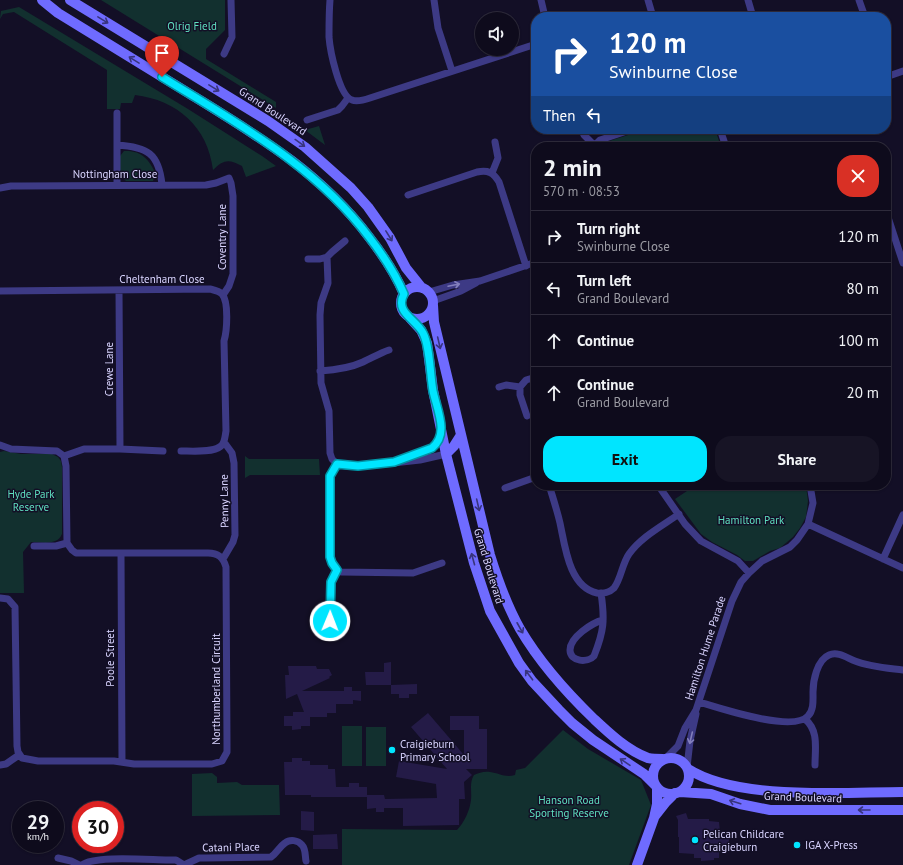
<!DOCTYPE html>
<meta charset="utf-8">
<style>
:root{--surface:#0e0b1c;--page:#171425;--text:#f1f3f6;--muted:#9b9ba3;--line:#2e2b3b;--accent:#00e5ff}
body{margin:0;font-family:"PT Sans",sans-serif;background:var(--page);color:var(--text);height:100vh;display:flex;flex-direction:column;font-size:15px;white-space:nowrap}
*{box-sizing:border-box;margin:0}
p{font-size:13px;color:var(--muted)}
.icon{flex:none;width:22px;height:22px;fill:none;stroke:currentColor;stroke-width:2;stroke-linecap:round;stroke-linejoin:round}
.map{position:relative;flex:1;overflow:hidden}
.panel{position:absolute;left:531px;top:142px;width:360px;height:348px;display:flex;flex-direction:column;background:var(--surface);border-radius:16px;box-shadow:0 1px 3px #0004,0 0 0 1px var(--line)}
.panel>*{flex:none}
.guide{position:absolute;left:531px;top:12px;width:360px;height:122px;border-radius:16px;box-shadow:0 1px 3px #0004,0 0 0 1px var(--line);background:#1a4fa0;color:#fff;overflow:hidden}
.buttons{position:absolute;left:475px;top:12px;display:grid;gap:8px}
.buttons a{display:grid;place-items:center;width:44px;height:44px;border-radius:50%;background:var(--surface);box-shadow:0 1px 3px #0004,0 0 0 1px var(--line);font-size:20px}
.speed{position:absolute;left:12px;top:801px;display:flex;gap:8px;font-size:20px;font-weight:700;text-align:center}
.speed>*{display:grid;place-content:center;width:52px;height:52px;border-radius:50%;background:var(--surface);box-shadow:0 1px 3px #0004,0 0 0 1px var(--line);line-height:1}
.speed small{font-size:10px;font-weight:400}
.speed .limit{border:6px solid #d22;background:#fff;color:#111}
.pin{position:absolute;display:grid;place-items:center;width:34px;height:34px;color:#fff;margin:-41px -17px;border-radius:50% 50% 50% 0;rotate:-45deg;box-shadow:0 0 4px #0007}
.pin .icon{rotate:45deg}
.me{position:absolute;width:44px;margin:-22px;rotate:1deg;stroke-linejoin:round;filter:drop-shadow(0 0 3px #0008)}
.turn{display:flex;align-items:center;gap:14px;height:84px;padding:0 12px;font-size:18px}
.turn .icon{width:52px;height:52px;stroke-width:2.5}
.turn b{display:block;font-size:28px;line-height:34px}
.then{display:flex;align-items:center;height:38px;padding:0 12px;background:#0003;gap:8px;font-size:15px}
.round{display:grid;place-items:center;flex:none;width:42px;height:42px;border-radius:16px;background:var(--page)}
.head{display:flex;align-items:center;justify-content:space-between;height:68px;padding:0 12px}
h1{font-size:24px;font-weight:600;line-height:30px}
.cta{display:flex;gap:8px;margin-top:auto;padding:8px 12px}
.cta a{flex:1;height:46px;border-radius:16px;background:var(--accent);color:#111;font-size:16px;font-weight:600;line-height:46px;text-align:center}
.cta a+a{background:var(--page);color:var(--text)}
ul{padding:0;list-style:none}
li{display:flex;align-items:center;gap:12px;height:52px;padding:0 12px;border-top:1px solid var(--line)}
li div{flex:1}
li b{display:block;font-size:15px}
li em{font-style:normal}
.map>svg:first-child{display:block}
.green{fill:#12302f}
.building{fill:#241b47}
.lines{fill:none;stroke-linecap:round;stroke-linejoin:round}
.street{stroke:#3d3a85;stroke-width:7}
.secondary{stroke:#6f6bff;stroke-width:10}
.oneway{stroke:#38347d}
.oneway2{stroke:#837fbc}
.route-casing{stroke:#0095a6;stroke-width:10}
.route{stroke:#00e5ff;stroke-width:7}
.poi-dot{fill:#00e5ff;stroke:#130f26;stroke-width:1.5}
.labels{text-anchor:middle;stroke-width:3;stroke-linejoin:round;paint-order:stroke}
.park-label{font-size:11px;fill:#5fe0c0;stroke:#130f26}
.street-label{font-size:11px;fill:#d9d4ff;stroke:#130f26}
.poi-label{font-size:11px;fill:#d9d4ff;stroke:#130f26;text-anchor:start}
</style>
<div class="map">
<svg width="903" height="865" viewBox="0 0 903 865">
<rect width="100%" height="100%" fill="#130f26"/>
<path class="green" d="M101 0H225V30L206 49V59L276 102V108Z
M19 7 188 109 262 156 276 166 246 177 242 166C229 159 224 159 213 170 208 127 177 100 135 95L132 103H121L120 109H107V70L14 12 3 14 0 19 1 11Z
M319 126 325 145 305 130Z
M647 129H715L721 147H598L606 142Z
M124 151C141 150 149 159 156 174L153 181H126C118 174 120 165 120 156Z
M4 451 21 454H52L58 457 61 461 62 467V534C57 546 42 542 31 542L23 552 24 593H0V452Z
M245 456 249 459H319L320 475H250L245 478Z
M696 485H806L808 501 806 517 800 528 793 537 780 548 770 551 753 561H745L737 555 712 542 701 534 675 499Z
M342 726H362V766H342Z
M366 727H386V766H366Z
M563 730 588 749 641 780 651 805 629 865H342V829L457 830C464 823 470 810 471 800 472 791 469 783 474 775 479 773 484 771 490 772 499 773 505 778 515 775L516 770 525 768Z
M212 773 217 777V783L237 782 242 785H279L280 815 192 816V774Z"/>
<path class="building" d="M391 662V685L417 684V694H409V698H399V694H391V685H366L365 672H384V663Z
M288 666H316L317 669H329L332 675 329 677 330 678 302 691H344V687H352V691H361V701L353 700V704H336V713H327V717H310V726H301V729L292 730V726H284V716H293V712H304L297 694 286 699 285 675H289Z
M428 713 464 755V730H450V716H479V729H487V769H466L472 775 464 782 465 799H459V825L403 826V808H384V812H376V808L367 809V797H311V795H285L284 762H292V758H302V761H310V765H328V769H335L336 787H349V783H359V787H367V795H384L385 799 437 798 436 784 396 777 399 761 447 769 411 727Z
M301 811 314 812V831L301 830Z
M686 813 688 819H709V821L719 822 720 832H729V847H719V858H714V860L701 861V858H694V854L679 853V837H678V820L676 816Z
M337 834 338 849H313V835Z"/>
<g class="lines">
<path class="street" d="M330 0C329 12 329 25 329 37 330 50 339 96 352 100 357 102 364 100 370 98L536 44
M434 0 438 28 452 71
M541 0 545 17
M648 0 653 17
M748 0 753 17
M859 0 865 17
M224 54 232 37 231 0
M886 77 903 71
M117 113V185
M307 120 338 110 342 106 348 98
M581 129 584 135 594 145
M720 129 726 147
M117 145C147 147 159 153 162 185
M593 147 600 140 633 129
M492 173 498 158 495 142
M0 188 11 186H21L206 185 216 183 229 178 231 183 233 196V274L229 286 223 295
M408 195 477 172C488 170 493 172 499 182L526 266
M886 211 903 263
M345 241 332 252 327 257 328 283 321 303 320 315 321 383 329 411 330 453 332 459 337 464 346 466 375 465 420 460 446 454
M308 259H320L327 257
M119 290 120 449
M0 291 210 289C214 290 219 291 222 294 229 302 227 331 224 341L226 431C225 436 225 443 221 446 213 453 191 451 181 451
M429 292 453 285 480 281 536 262
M433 301 461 291 476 283
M320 371C335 370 350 368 363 362 372 358 380 353 389 350
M499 387 506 385 520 387
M527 416 520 395V387L526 380 536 377
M0 445 11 449 57 451 64 456 66 466 67 543 72 550 76 553H208C218 553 223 557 226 567L227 744V752L222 761 212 764H134L114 761H38L22 758 18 752 17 746 15 607 8 599 0 598
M64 456 84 449H120L163 451
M402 459 432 448 437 444 441 432
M337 464 330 476V557L334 567 341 572 413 573 442 563
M549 485C553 498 557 510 560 523 565 546 569 587 597 593 603 594 610 592 614 588 621 579 622 564 629 554 641 537 662 526 679 514
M658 485 685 524 701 541 738 561 749 573
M505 488 536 477
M808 524 903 568
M34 546H56L67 543
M121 553 122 762
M223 559 233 542 235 535 234 463 232 453 224 442
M883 559 903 515
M601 593C605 620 604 631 594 656 588 663 570 662 570 650 570 637 592 623 603 620
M330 621 331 582 337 570
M699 702C719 708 793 733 808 716 814 710 813 700 813 692 813 681 817 660 829 655 838 651 847 658 855 661 870 667 887 668 903 670
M805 719C819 731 815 748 815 765
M666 758 678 746 685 728 696 710 732 601 741 582 749 573 762 561 790 547 797 540 808 524 813 503 810 485
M0 765 6 764 19 755
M687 767 690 741 696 714
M58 858 71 861 79 865
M82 865C94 855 151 860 168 860H176L184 865
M184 865 199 858H206L271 857C277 853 279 847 285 843 290 839 298 840 302 845 306 849 305 857 306 861"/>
<path class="secondary" d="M42 0 58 13C102 40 146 67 190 94 258 136 320 172 369 237 383 255 395 273 404 294
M70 0 268 121 305 147 351 188 368 207 390 238 406 268 422 288
M401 303a16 16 0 1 1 32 0a16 16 0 1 1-32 0Z
M433 305 434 322 490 555C498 581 507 606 520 629 540 663 566 692 594 719 610 734 627 750 648 758 653 759 658 759 663 759
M410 318 421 330 427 343 433 390 446 454 474 563 490 611 519 663 532 681 559 710 572 723 593 740 644 774 655 785
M446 454 454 446 461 435
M653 776a18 18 0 1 1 36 0a18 18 0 1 1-36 0Z
M688 769C738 801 844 792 903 792
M680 792 711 794 740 804 770 810H903
M655 816 666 802 675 793
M637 865 654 818 657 804V788"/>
</g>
<defs><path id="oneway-shaft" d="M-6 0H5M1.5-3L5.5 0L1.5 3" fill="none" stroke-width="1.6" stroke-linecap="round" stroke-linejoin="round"/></defs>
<g class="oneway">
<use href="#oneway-shaft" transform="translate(103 20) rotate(31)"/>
<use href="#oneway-shaft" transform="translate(134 60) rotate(-148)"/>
<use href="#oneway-shaft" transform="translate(214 88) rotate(31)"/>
<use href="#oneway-shaft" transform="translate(300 143) rotate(36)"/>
<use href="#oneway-shaft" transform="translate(389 236) rotate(58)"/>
<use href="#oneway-shaft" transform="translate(439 343) rotate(77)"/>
<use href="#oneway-shaft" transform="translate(478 505) rotate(77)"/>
<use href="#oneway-shaft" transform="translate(473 559) rotate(-105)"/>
<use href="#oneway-shaft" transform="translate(520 628) rotate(61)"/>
<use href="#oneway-shaft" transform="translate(529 675) rotate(-127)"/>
<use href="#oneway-shaft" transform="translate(625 762) rotate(-146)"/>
<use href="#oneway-shaft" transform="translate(735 802) rotate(-163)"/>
<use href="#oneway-shaft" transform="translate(864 810) rotate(180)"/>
</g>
<g class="oneway2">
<use href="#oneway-shaft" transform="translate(454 285) rotate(-12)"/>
<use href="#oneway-shaft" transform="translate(691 738) rotate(103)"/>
</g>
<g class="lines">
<defs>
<path id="route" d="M162 77C238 124 315 165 369 237 383 255 395 273 404 294 394 312 416 319 423 333 430 346 430 375 433 391 435 401 442 419 441 429 441 437 438 443 432 448L394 462 358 466 337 464 330 476V557L332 563 337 570 331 582 330 621"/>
</defs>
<use href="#route" class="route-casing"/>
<use href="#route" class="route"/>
</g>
<g class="poi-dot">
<circle cx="392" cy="750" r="4"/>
<circle cx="695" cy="840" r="4"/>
<circle cx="797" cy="845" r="4"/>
</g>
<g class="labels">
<g class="park-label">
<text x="192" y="30">Olrig Field</text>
<text x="31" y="498">Hyde Park<tspan x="31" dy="13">Reserve</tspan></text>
<text x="751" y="524">Hamilton Park</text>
<text x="569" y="804">Hanson Road<tspan x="569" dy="13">Sporting Reserve</tspan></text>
</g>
<g class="street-label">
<text transform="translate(273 111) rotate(33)" y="4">Grand Boulevard</text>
<text x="115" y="178">Nottingham Close</text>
<text transform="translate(222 237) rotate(-90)" y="4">Coventry Lane</text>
<text x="162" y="283">Cheltenham Close</text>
<text transform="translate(109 369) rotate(-90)" y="4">Crewe Lane</text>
<text transform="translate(224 501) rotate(-91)" y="4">Penny Lane</text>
<text transform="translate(489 566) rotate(73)" y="4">Grand Boulevard</text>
<text transform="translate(705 648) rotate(-72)" y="4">Hamilton Hume Parade</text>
<text transform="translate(110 658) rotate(-90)" y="4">Poole Street</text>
<text transform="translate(216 689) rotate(-90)" y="4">Northumberland Circuit</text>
<text transform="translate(803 797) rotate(2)" y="4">Grand Boulevard</text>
<text transform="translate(231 847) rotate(-1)" y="4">Catani Place</text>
</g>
<g class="poi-label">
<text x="400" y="748">Craigieburn<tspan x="400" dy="13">Primary School</tspan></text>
<text x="703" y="838">Pelican Childcare<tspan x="703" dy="13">Craigieburn</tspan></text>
<text x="805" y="849">IGA X-Press</text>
</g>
</g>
</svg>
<div class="buttons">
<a><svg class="icon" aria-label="sound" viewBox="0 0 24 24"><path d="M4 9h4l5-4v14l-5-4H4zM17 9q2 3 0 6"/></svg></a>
</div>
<div class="speed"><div>29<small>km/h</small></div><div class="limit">30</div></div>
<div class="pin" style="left:162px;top:77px;background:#d93025"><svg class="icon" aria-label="arrive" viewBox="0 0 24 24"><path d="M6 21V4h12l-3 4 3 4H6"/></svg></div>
<svg class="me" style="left:330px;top:621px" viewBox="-20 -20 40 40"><circle r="17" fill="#00e5ff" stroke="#fff" stroke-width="3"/><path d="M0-11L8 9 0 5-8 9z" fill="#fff"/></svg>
<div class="guide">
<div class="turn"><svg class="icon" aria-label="right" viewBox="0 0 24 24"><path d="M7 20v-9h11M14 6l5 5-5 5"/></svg><div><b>120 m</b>Swinburne Close</div></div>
<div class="then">Then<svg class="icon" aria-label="left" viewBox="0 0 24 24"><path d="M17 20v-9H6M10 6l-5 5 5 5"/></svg></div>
</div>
<section class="panel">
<div class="head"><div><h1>2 min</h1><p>570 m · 08:53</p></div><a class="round" style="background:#d93025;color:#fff"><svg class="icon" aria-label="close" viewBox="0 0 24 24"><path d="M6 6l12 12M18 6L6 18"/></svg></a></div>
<ul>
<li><svg class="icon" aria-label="right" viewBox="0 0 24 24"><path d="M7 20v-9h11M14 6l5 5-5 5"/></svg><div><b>Turn right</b><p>Swinburne Close</p></div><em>120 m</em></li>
<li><svg class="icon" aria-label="left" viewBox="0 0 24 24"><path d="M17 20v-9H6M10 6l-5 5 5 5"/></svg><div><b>Turn left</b><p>Grand Boulevard</p></div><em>80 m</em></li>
<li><svg class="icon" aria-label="ahead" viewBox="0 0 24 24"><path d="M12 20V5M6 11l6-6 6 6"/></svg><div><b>Continue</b></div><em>100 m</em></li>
<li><svg class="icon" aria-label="ahead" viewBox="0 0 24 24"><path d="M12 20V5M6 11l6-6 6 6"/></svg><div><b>Continue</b><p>Grand Boulevard</p></div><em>20 m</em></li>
</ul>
<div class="cta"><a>Exit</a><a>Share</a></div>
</section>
</div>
